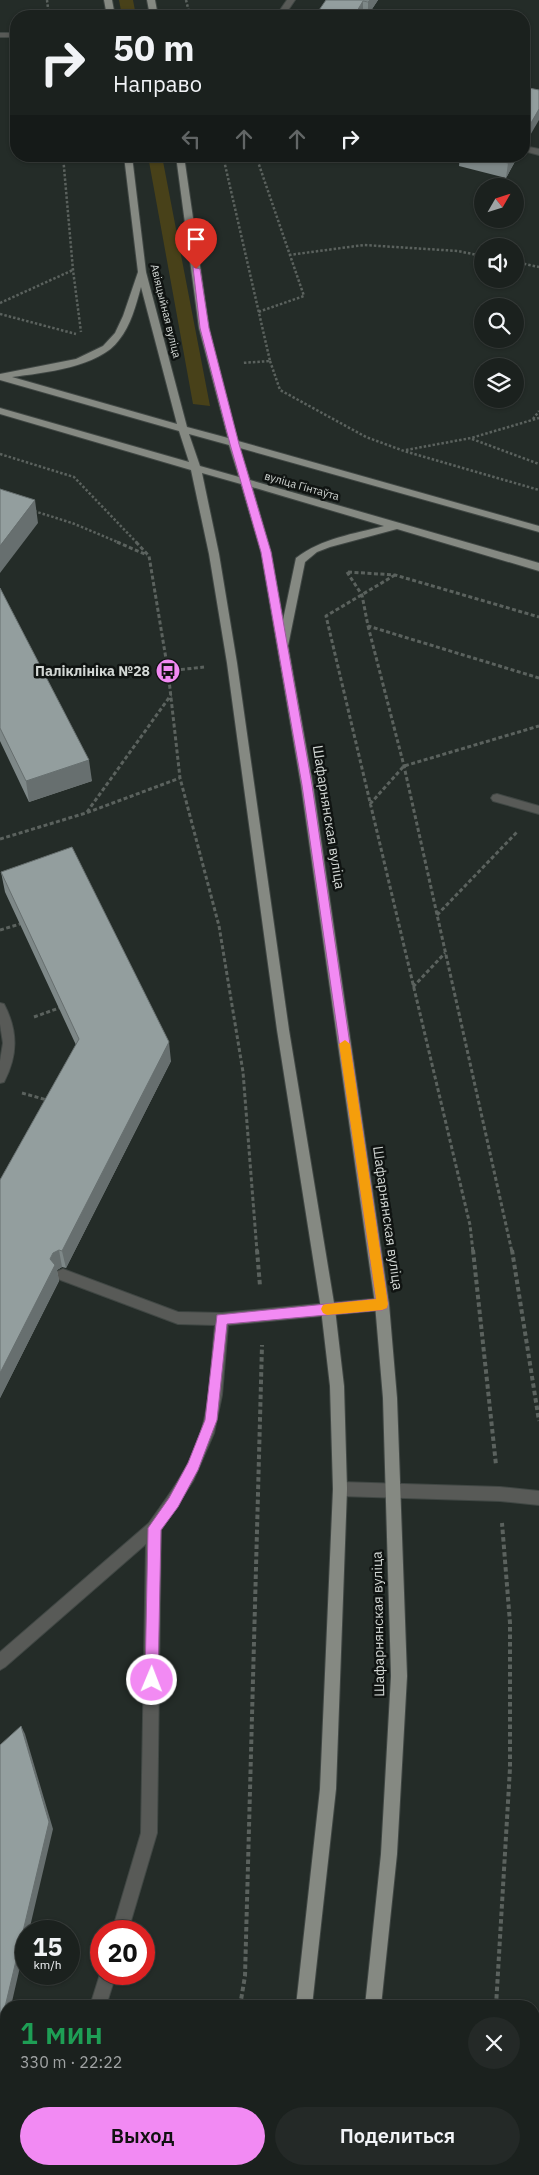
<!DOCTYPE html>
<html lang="ru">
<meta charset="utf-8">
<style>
:root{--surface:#1b211e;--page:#242927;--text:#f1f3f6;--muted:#a0a3a4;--line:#393e3c;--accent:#f28af3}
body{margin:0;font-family:"IBM Plex Sans",sans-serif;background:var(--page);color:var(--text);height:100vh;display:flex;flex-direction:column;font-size:19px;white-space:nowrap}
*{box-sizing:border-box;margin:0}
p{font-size:16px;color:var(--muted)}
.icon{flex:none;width:28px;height:28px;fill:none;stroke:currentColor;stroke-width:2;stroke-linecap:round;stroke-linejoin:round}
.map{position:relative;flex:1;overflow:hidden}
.details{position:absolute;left:0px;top:2000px;width:540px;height:175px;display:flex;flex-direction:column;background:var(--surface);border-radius:20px 20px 0 0;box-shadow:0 1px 4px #0004,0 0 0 1px var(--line)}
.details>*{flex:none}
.top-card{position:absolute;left:10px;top:10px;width:520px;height:152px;border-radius:20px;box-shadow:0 1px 4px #0004,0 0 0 1px var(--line);background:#1b211e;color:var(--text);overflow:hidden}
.needle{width:32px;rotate:51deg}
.buttons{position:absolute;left:474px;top:178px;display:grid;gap:10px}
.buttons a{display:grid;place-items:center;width:50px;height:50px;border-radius:50%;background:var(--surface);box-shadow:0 1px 4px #0004,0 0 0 1px var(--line);font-size:25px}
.speed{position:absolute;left:15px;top:1920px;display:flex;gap:10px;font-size:25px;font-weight:700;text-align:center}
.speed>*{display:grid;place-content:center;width:65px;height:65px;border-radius:50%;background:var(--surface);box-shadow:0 1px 4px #0004,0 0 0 1px var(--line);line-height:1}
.speed small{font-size:12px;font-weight:400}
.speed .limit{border:8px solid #d22;background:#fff;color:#111}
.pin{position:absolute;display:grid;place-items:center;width:42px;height:42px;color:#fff;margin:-51px -21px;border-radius:50% 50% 50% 0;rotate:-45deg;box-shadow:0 0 5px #0007}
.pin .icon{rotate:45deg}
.me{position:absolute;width:55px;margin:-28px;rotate:1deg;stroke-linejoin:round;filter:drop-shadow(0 0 4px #0008)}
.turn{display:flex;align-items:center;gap:18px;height:105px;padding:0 20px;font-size:22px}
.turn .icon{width:65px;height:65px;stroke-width:2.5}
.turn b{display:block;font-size:35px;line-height:42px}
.lanes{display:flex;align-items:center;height:48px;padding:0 20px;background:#0003;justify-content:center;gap:25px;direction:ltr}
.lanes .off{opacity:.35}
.round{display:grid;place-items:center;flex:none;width:52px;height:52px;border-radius:26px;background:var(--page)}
.headline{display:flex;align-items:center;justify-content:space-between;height:85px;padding:0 20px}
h1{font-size:30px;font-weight:600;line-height:38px;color:#1e9e55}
.primary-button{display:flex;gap:10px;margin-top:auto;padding:10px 20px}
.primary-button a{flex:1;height:58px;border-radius:30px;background:var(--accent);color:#111;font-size:20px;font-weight:600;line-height:58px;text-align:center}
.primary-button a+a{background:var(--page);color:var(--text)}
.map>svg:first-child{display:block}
.green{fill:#484119}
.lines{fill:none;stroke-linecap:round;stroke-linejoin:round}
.minor-casing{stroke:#404744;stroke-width:2}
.major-casing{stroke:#404744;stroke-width:2}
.path-far2{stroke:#5b625e;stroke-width:2.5;stroke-dasharray:2.5 2;stroke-linecap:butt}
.path-far1{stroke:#5b625e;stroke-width:3;stroke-dasharray:4 2.5;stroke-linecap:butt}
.path{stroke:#5b625e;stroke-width:4;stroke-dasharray:4.5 3;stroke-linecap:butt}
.minor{fill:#585a57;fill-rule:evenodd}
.major{fill:#858982;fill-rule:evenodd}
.wall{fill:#7e8888}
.shaded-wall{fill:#676f6f}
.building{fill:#939e9e;stroke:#676f6f}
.route{fill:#f28af3;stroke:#9d5a9e}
.slow{fill:#f59e0b}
.labels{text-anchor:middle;stroke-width:5;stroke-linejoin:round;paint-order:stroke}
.far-street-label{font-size:11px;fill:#d2d7d4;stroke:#101412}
.poi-label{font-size:14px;font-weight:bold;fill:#d2d7d4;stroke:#101412;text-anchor:end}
.street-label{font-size:14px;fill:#d2d7d4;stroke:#101412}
</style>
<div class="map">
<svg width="539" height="2175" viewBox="0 0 539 2175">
<rect width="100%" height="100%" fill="#242c28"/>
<path class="green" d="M119 0H133L136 16H122Z
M148 156H162L210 406 193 404Z"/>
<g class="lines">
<defs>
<path id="minor" d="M287 0H295L284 16H276Z
M0 33H16V37H0Z
M524 146 539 149V155L524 151Z
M497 794 539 806V814L493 801 491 798 493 795Z
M0 1003 4 1004C18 1031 18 1055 4 1082L0 1083V1061L3 1043 0 1024Z
M63 1269 178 1312 222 1313 382 1298 387 1300 389 1304 387 1308 382 1310 228 1325 222 1395 214 1433 193 1481 161 1530 157 1833 128 1931H112L141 1833 146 1544 5 1667 0 1670V1652L149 1523C169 1495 191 1466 201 1432 211 1398 211 1361 215 1325L178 1324 58 1279 56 1275 58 1271Z
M340 1482 500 1487 539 1491V1505L500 1501 340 1496 335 1494 333 1489 335 1484Z
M101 1971V1974H116L106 2006H90Z
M42 2169H60L58 2175H40Z"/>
<path id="major" d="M104 0H112L115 16H107Z
M147 0H155L158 16H150Z
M124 156H132L146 272 187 427 228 438 199 328 176 156H184L209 328 238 441 539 526V532L240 448 250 480 539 563V571L397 529 330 547 317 552 305 562 288 646 313 785 389 1304 397 1398 407 1676 397 1854 381 2006H365L381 1854 391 1676 383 1398 375 1304 301 785 261 552 241 484 202 473 219 554 237 663 289 1030 335 1309 344 1386 347 1489 336 1789 312 2006H296L320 1789 333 1489 330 1386 321 1309 277 1030 227 663 209 554 191 470 0 414V408L189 462 179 431 0 380V374L76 359 103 346 115 333 123 316 138 272ZM141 287 177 424 12 377C43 373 100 367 119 340 131 325 136 305 141 287ZM189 434 229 445 239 477 200 466ZM252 487 384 526C354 534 322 538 296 558L283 620 271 552Z
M273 2169H291L289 2175H271Z
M339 2169H357L356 2175H338Z"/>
</defs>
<use href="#minor" class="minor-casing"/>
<use href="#major" class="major-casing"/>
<path class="path-far2" d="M47 0 49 16
M186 0 190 16
M63 156 73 270 81 332
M223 156 270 361 242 363
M256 156 304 296 258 312
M289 255 364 245 458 251 482 256
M515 262 539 267
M0 303 73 270
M0 314 76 334
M270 361 280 390 366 437 404 451 539 490
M533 419 539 411
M472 439 539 464
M406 450 471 438 539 418
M0 454 74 477 137 543
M34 511 72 523 120 543"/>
<path class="path-far1" d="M117 542 147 555
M136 542 149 556 168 671 180 778 219 926 243 1072 257 1252
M347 572 362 595 368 626 539 678
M348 572 395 575 539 617
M395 575 326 616 470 1225 473 1252
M368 626 404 766 512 1252
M168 671 204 667
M370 804 404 766 539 726
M87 812 171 695
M0 839 86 813 180 778
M437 915 518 831
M0 930 20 924
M413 987 445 953
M34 1017 59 1008
M22 1093 47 1100"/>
<path class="path" d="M257 1250 260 1286
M473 1250 496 1465
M512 1250 539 1421
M240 2006 245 1976 262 1345
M496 2006 510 1768V1623L502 1523
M478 2169V2175
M207 2175 208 2169"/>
<use href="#minor" class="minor"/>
<use href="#major" class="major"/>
</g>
<path class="wall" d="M326 0H378L368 15 363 14Z
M524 87 539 90 525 144H524Z
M460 156H518L506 178 459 166Z
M0 588 92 781 29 802 0 741Z
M1 872 171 1061 66 1268 62 1267 57 1270 59 1281 0 1398V1180L76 1045 5 892Z"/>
<path class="shaded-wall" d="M370 0H378L368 15V2Z
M363 1V14L362 16H354Z
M539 109V120L525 144 527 130Z
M512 156H518L506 178 508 163Z
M35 500 38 523 0 573V546Z
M89 760 92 781 29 802 26 781Z
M169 1042 171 1061 66 1268 62 1251Z
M59 1250 62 1267 57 1270 59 1281 0 1398V1373L53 1253Z
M21 1726 25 1734 53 1829 29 1931H26V1941L11 2006H6V2025L0 2052V2028Z"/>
<path class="building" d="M326 0H370L368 2 363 1 354 16H315Z
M524 87 539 90V109L527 130H525L524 135Z
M478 156H512L508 163Z
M0 489 35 500 0 546Z
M0 588 89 760 26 781 0 728Z
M72 847 169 1042 62 1251 59 1250 53 1253 50 1259 55 1265 0 1373V1180L79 1039 1 872Z
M21 1726 49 1822 0 2028V1745Z"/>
<path class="route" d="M193 267 200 269 209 328 239 444 271 552 312 785 388 1304 387 1308 382 1310 227 1324 217 1420 198 1470 178 1507 161 1530 158 1680 156 1685 152 1687 147 1685 145 1680 148 1528 169 1498 188 1463 205 1420 217 1315 376 1299 302 785 261 552 230 444 200 328Z"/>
<path class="slow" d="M345 1040 350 1044 388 1304 387 1308 382 1310 327 1315 323 1313 321 1309 323 1305 327 1304 376 1299 339 1044Z"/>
<defs>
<symbol id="bus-disc" viewBox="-11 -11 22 22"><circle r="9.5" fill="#f28af3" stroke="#101412"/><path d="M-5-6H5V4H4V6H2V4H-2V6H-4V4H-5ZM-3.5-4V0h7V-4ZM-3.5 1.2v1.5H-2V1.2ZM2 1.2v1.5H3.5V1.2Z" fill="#111"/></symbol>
</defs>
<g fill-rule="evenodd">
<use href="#bus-disc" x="154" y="657" width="28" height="28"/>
</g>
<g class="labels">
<g class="far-street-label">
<text transform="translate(166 311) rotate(76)" y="4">Авіяцыйная вуліца</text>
<text transform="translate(302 486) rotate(16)" y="4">вуліца Гінтаўта</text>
</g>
<g class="poi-label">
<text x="150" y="676">Паліклініка №28</text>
</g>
<g class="street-label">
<text transform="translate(329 817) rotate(81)" y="5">Шафарнянская вуліца</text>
<text transform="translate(388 1218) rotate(82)" y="5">Шафарнянская вуліца</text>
<text transform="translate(378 1624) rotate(-91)" y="5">Шафарнянская вуліца</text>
</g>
</g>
</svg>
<div class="buttons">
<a><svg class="needle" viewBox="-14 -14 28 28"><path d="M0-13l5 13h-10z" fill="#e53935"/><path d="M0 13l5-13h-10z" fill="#a0a3a4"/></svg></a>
<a><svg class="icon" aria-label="sound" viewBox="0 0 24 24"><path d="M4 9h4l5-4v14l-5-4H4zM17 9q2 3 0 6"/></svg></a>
<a><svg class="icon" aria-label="search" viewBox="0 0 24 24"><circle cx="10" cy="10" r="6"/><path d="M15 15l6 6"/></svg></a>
<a><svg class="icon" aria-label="layers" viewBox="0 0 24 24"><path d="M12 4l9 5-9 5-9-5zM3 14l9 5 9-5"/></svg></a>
</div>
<div class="speed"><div>15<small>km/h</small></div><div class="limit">20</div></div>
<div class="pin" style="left:196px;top:269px;background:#d93025"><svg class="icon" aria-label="arrive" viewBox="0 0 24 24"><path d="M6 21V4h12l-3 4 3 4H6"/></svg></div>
<svg class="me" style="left:152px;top:1680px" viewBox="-20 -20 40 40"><circle r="17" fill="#f28af3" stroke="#fff" stroke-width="3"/><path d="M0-11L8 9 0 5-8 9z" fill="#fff"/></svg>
<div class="top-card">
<div class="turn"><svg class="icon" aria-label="right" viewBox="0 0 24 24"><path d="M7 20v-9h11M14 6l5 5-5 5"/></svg><div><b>50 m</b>Направо</div></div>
<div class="lanes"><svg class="icon off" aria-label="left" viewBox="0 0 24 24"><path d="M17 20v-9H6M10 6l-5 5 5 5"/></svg><svg class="icon off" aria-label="ahead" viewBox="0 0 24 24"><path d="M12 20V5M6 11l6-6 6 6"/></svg><svg class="icon off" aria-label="ahead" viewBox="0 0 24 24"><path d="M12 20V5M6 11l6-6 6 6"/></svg><svg class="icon" aria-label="right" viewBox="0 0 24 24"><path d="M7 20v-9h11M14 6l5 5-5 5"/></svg></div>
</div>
<section class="details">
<div class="headline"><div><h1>1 мин</h1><p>330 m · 22:22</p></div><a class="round"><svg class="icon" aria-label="close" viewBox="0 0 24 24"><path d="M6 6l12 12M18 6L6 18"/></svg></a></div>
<div class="primary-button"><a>Выход</a><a>Поделиться</a></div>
</section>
</div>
